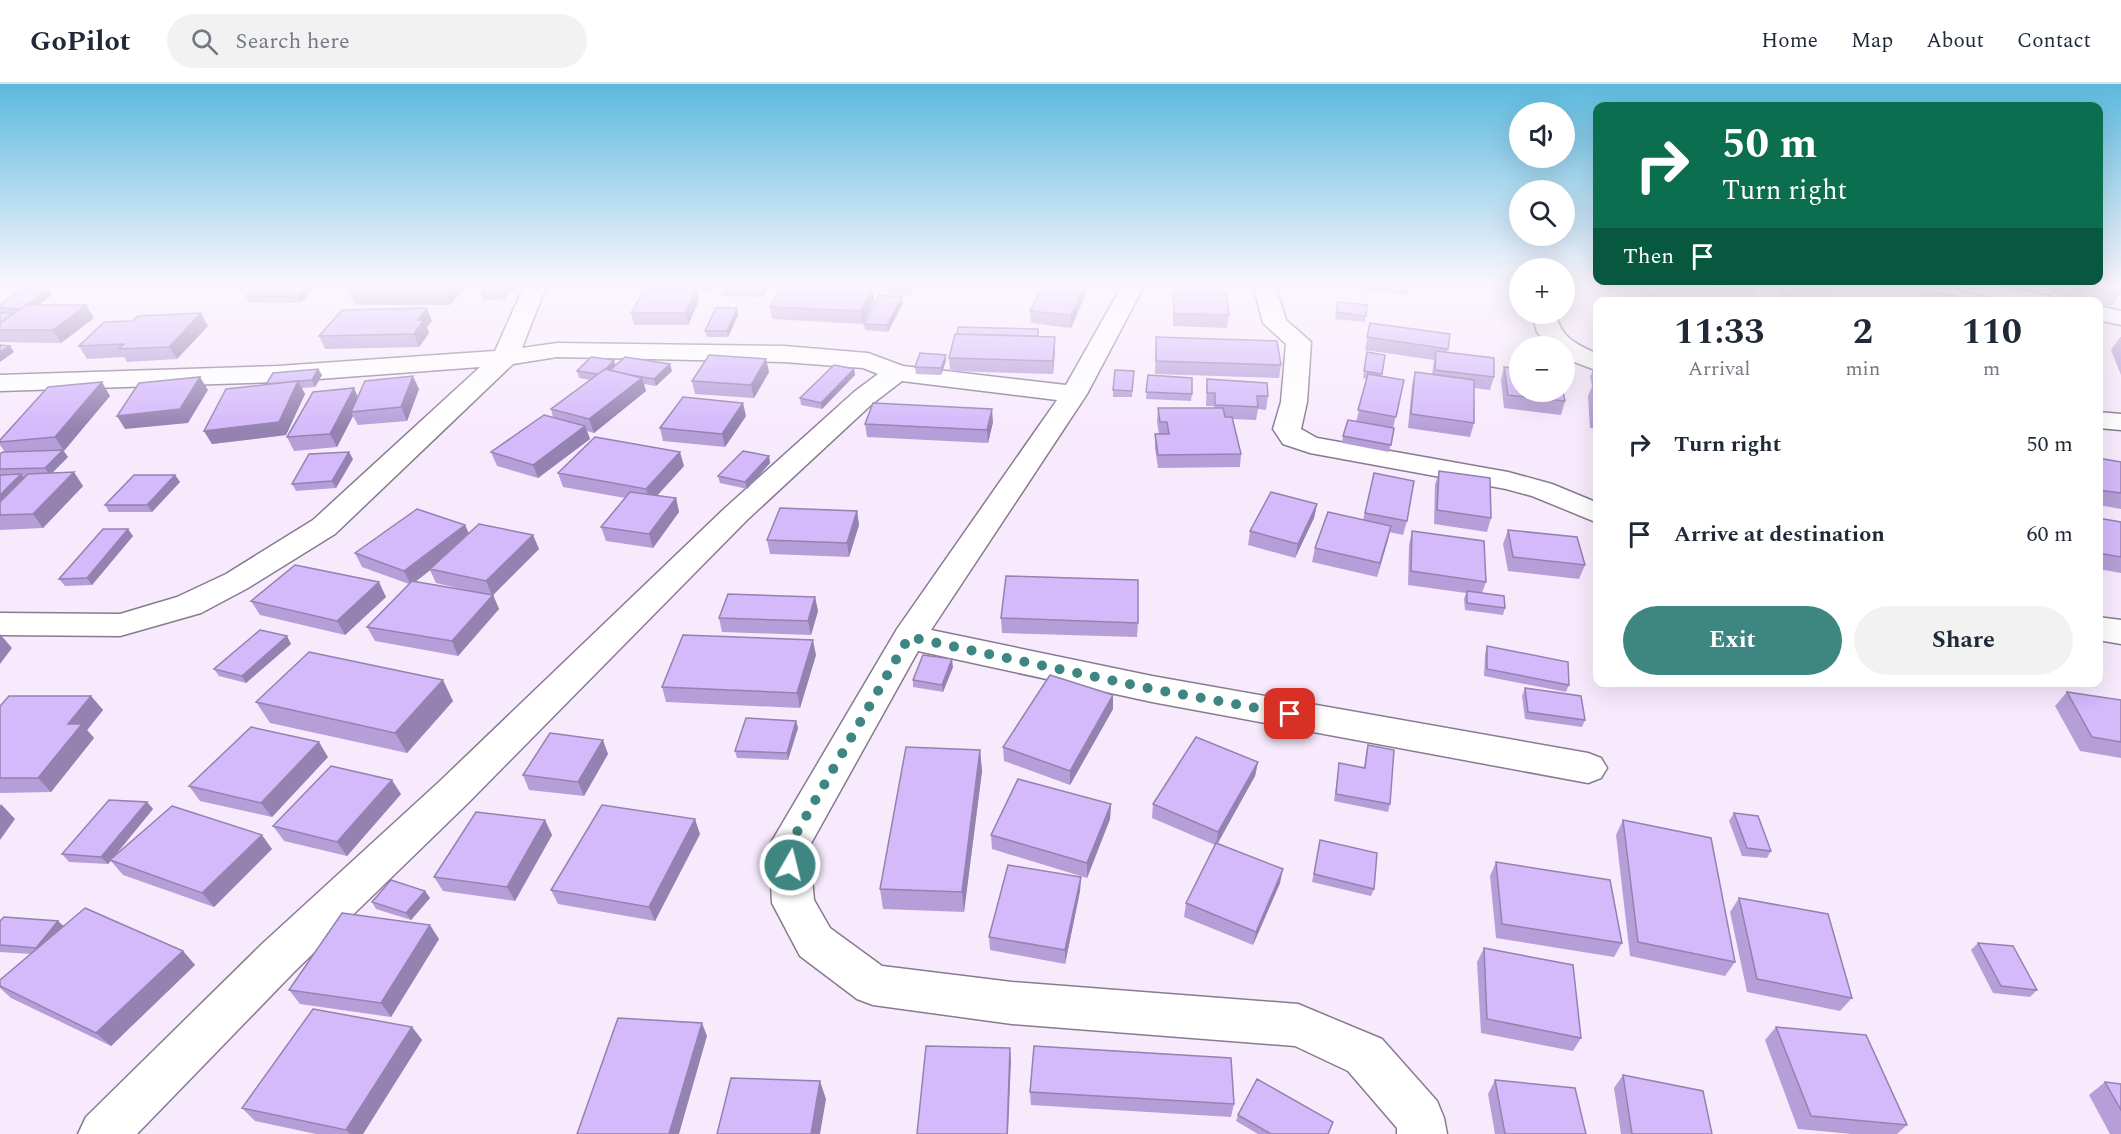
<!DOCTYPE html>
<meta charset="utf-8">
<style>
:root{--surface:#fff;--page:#f2f2f3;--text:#1f2937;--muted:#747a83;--line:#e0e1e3;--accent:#3e8682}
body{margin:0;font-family:Spectral,serif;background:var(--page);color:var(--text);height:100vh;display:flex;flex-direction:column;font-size:22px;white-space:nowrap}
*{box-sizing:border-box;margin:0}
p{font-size:20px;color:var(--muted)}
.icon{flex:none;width:33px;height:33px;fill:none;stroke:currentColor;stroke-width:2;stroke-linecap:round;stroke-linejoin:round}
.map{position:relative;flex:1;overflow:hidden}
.drawer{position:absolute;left:1593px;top:213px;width:510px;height:390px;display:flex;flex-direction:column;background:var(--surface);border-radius:12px;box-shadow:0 6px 24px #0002}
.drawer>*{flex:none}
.guide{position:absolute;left:1593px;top:18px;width:510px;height:183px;border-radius:12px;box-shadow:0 6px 24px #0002;background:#0b6e4f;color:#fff;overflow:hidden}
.buttons{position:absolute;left:1509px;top:18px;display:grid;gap:12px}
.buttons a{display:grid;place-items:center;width:66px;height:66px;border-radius:50%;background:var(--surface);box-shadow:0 6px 24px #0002;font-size:30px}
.pin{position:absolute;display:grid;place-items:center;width:51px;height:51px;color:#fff;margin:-26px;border-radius:12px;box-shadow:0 3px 9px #0006}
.me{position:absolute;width:66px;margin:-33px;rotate:8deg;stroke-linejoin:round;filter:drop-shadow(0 0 4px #0008)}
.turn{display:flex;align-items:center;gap:21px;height:126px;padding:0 30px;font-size:27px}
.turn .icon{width:78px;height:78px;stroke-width:2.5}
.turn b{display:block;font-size:42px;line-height:51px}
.then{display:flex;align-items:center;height:57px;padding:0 30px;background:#0003;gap:12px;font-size:22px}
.eta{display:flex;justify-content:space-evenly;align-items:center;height:102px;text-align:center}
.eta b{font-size:36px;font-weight:700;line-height:42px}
.primary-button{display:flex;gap:12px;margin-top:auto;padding:12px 30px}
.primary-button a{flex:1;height:69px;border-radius:36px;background:var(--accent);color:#fff;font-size:24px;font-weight:700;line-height:69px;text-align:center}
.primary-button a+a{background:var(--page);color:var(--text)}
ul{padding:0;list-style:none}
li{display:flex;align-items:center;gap:18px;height:90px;padding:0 30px}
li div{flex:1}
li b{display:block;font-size:22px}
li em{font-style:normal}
header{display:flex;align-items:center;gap:36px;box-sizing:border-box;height:84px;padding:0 30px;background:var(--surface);border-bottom:2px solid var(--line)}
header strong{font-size:28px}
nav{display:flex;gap:33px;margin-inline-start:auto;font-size:21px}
.search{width:420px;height:54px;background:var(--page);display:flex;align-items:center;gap:15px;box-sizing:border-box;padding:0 21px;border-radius:33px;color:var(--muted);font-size:22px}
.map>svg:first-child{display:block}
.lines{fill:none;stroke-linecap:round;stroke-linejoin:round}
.minor-casing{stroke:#897a8f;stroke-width:3}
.minor{fill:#fff;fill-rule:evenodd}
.wall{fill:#b69fd8;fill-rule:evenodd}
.shaded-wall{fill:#9482b0}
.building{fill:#d4b9fb;stroke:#9482b0;stroke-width:1.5}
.route{stroke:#3e8682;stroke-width:10;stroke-dasharray:0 18}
</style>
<header>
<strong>GoPilot</strong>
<div class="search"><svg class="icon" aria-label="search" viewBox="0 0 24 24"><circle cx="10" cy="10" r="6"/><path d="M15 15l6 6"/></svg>Search here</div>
<nav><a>Home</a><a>Map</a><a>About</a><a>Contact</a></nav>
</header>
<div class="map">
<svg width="2121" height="1050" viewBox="0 0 2121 1050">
<rect width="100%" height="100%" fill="#f7eafd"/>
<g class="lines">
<defs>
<path id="minor" d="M525 200H547L522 264 557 259 784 262 868 269 903 282 1066 301 1123 200H1145L1087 310 931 546 1152 592 1588 669 1601 674 1607 684 1601 694 1588 699 1152 618 918 567 809 763 814 816 830 844 882 882 1012 898 1298 920 1382 955 1437 1017 1444 1034 1447 1050H1397V1044L1348 987 1295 962 1012 940 873 921 857 915 800 872 772 819 769 762 897 545 1057 316 902 297 872 320 747 436 468 719 295 887 137 1050H78L86 1033 263 859 440 697 725 424 854 308 878 290 863 284 784 278 557 273 513 280 335 450 248 504 201 529 120 552 0 551V529L120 530 177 513 226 490 313 436 480 283 278 298 0 307V291L278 282 495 267Z
M1253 200H1275L1286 236 1311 258 1307 318 1301 345 1317 354 1508 388 1552 400 1598 419V439L1532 412 1506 405 1310 369 1283 360 1273 345 1281 318 1286 260 1263 239Z
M1955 200H1994L2053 213 2056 218H2012L1958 205Z
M2098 222 2121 227V241L2098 236Z
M1532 230H1556C1561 254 1576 260 1598 270V287L1564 274V262H1548L1537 248Z
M2098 328 2121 330V346L2098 344Z
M2098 533 2121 536V560L2098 556Z"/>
</defs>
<use href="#minor" class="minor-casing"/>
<use href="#minor" class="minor"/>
</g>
<path class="wall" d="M0 200H37L32 203H0Z
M260 200H313L315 204 300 219H249L246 212Z
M514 200 504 215 483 216 481 209Z
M713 200 709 208H697L699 217 688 241H634L631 229 653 205 652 203Z
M724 200H769L764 213 722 212 721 206Z
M888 200H916L909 212 886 209V203Z
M1044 200H1090L1071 244 1031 239 1030 227Z
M1315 200H1410L1408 211Z
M1644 200H1678L1759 218H1643L1640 208Z
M1779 200H1828L1835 218H1782L1777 204Z
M1989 200H2020L2016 205Z
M2051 200H2120V210L2112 222 2098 220V218H2089L2049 209Z
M467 201 450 221H355L349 208Z
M1173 207 1212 208 1229 231 1227 244 1173 242Z
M1922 207 1957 218H1920L1919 213Z
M52 211 39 221H86L94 234 61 259 0 258V221Z
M902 213 903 219 888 248 865 246 864 240Z
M874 216 863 240 772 235 770 223Z
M1338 218 1367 221 1365 238 1335 235Z
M427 224 432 237 427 243 429 249 419 263 325 265 319 252Z
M737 224 738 231 728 253H707L705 247Z
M1370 239 1448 265 1447 268 1494 293 1490 306 1474 304V339L1470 353 1408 344 1412 301 1415 288 1432 290 1434 276 1365 266Z
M208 242 177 275 127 278 124 273 87 275 79 262Z
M1038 252 1055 266 1053 290 950 287 949 274Z
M1156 253 1281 281 1279 294 1155 290Z
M2120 253H2121V291L2111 266Z
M1367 268 1385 271 1382 292 1404 296 1393 344H1394L1389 368 1342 359 1343 352 1356 338 1367 295 1363 294Z
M946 271V277L941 291 916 290 915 283Z
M766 275 769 288 754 314 695 310 692 297Z
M614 276 615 281 672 287 656 302 644 300 646 307 594 349 587 347 590 355 538 394 497 382 491 368 553 333 551 325 590 296 579 294 577 287Z
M1504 283 1565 317 1561 331 1504 324 1501 296Z
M318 285 322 291 315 303 302 304 305 310 286 351 212 360 204 347 266 301Z
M854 285 855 291 822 325 801 321 800 314Z
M1593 286 1598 287V345L1590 344 1588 312 1592 302 1590 293Z
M1134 287 1132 313H1113V306Z
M1148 291 1192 310 1191 317 1146 315Z
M1207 295 1268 312 1266 326 1258 325 1256 336 1233 335 1241 370 1240 383 1158 384 1155 364V350H1159L1157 338 1158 324H1214V322H1206Z
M419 305 407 337 358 341 353 332 337 363 294 367 287 353 358 313Z
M110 312 63 367 68 373 52 389 83 402 43 444 0 446V370L5 368 0 361V356Z
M746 332 725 363 663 357 660 344Z
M993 338 988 359 867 353 865 340Z
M769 372 770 379 747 405 720 399 718 392Z
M2098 374 2121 378V425L2098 421Z
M353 375 336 404 296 407 292 400Z
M684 382 657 412 676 414 679 428 653 464 606 457 601 443 625 414 563 403 558 389Z
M1439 387 1491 434 1487 448 1434 440 1435 401Z
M1374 389 1407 437 1403 451 1389 448 1377 493 1312 478 1315 464 1363 436Z
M175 391 180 398 152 428H109L105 421Z
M1317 420 1314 434 1295 474 1248 461 1250 447Z
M857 427 859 441 849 473 770 470 767 456Z
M2098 434 2121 438V489L2098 485Z
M465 441 469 449 533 451 539 465 493 511 499 525 458 572 375 557 367 543 409 500 362 483 355 469ZM430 486 436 499 474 508 415 498Z
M1508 446 1585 481 1579 495 1508 487 1503 460Z
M1412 447 1486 498 1482 509 1505 524 1503 531 1465 526 1464 515 1466 509 1408 501 1409 461Z
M133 452 92 501 65 502 59 495Z
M386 513 345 551 260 531 251 517Z
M815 513 818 527 811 551 722 548 719 534Z
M1001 534 1138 539 1137 553 1002 549Z
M291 560 246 599 219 592 214 585Z
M1487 562 1569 601 1566 608 1484 592 1485 570Z
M816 571 800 624 666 618 662 603Z
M953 583 943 608 913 603V596Z
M1525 604 1585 636 1582 643 1525 635 1522 612Z
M2067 608 2121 616V674L2080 667 2055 622Z
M91 612 103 626 87 646 94 654 51 708 0 709V622Z
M453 617 407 669 270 639 256 618Z
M1113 625 1070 701 1004 677 1003 663Z
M796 637 798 644 788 676 737 674 735 667Z
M1368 661 1390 720 1388 728 1334 717 1339 679 1364 684 1366 668Z
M980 666 982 687 964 828 883 825 880 805Z
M608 670 584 712 529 706 523 691Z
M328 673 272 733 200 717 189 702Z
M1258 678 1255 692 1218 759 1280 799 1253 861 1184 833 1186 819 1215 761 1152 734 1153 720Z
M401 710 347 772 284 757 273 742Z
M147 718 153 725 113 774 272 765 214 823 123 791 111 777 108 780 69 778 62 770Z
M1111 720 1110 735 1087 794 992 765 991 751Z
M1734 729 1771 767 1767 774 1742 772 1729 737Z
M545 736 552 751 515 817 443 807 434 793Z
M1623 736 1735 878 1725 892 1630 872 1616 751Z
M700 750 655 837 558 820 551 806Z
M1320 756 1374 805 1371 812 1312 798Z
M1496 778 1622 859 1614 873 1496 854 1490 792Z
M1081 793 1080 807 1065 880 990 866 989 853Z
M425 807 430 814 411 836 376 825 372 818Z
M1739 814 1852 914 1840 927 1747 908 1730 828Z
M0 837 64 842 183 867 195 881 111 962 11 914 0 904V896L31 870 0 868Z
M439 855 391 933 300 920 289 906Z
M1978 859 2037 906 2030 913 1993 909 1971 866Z
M1484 864 1581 954 1573 967 1481 949 1477 878Z
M412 943 422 956 363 1050H316L255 1037 242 1024Z
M1776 943 1907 1041 1897 1050H1852L1798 1045 1765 956Z
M1623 991 1712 1050H1621L1614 1004Z
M1495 996 1586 1050H1495L1488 1010Z
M2105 998 2121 1000V1050H2110L2089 1011Z
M1030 1008 1234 1020 1231 1033 1031 1021Z
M1238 1031 1328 1050H1258L1236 1037Z"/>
<path class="shaded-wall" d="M30 200H37L32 203Z
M311 200H313L315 204 300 219 297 213Z
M454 200H466L467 201 450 221 446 209Z
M508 200H514L504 215 502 209Z
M709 200H713L709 208 708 202Z
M765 200H769L764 213 763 206Z
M912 200H916L909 212V205Z
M1085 200H1090L1071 244V231Z
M872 204 874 216 863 240 861 227Z
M49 205 52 211 25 231 21 225Z
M697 205 699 217 688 241 685 229Z
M902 213 903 219 888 248 887 241Z
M86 221 94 234 61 259 53 246Z
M427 224 432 237 427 243 429 249 419 263 414 250 418 236Z
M737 224 738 231 728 253 727 247Z
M201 229 208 242 177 275 169 263Z
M1055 253V266L1053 290V277Z
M10 262 14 268 0 278V268Z
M946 271V277L941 291V284Z
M766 275 769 288 754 314 751 301Z
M614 276 616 283 600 291Z
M670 280 672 287 656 302 654 295Z
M318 285 322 291 315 303 312 296Z
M854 285 855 291 822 325 821 319Z
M413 292 419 305 407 337 401 323Z
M200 293 208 306 188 339 125 345 117 332Z
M642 294 646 307 594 349 589 335Z
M298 297 305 310 286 351 212 360 204 347Z
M102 298 110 312 64 367 55 353Z
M354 304 360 318 351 328 353 332 337 363 330 350Z
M743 319 746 332 725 363 722 350Z
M992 325 993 338 988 359 987 346Z
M585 342 590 355 538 394 533 381Z
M63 366 68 373 50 391 45 384Z
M349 368 353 375 336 404 332 397Z
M680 368 684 382 650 419 646 405Z
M769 372 770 379 747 405 745 398Z
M74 388 83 402 43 444 33 430Z
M21 390 31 404 0 431V411Z
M175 391 180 398 152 428 147 421Z
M676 414 679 428 653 464 649 450Z
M1317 420 1314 434 1295 474 1298 460Z
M857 427 859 441 849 473 847 459Z
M465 441 471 455 411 501 404 487Z
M1391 442 1388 456 1377 493 1380 479Z
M128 445 133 452 92 501 87 494Z
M533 451 539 465 493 511 499 525 458 572 452 557 492 511 486 497Z
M379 498 386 513 345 551 337 537Z
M815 513 818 527 811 551 808 537Z
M0 550 12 564 0 580Z
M287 552 291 560 246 599 242 592Z
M813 556 816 571 800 624 797 609Z
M952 575 953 583 943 608 942 601Z
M443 596 453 617 407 669 395 649Z
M1113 611V625L1070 701V687Z
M91 612 103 626 87 646 94 654 51 708 38 694 68 640Z
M796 637 798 644 788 676 787 669Z
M603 656 608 670 584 712 578 698Z
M319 658 328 673 272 733 261 719Z
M980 666 982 687 964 828 962 808Z
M1258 678 1255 692 1216 762 1218 748Z
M392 696 401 710 347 772 337 758Z
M147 718 153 725 108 780 101 773Z
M1 720 15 735 0 756V722Z
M1111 720 1110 735 1087 794V779Z
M695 735 700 750 655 837 649 823Z
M545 736 552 751 515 817 507 803Z
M262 751 272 765 214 823 202 809Z
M1283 785 1280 799 1253 861 1256 848Z
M1081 793 1080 807 1065 880V866Z
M425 807 430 814 411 836 406 829Z
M58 837 66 844 44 871 36 864Z
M430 841 439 855 391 933 381 919Z
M183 867 195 881 111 962 96 949Z
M702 939 707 952 679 1050H669Z
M412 943 422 956 363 1050H350L346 1046Z
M1010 964 1011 977 1008 1050H1007Z
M820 997 826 1015 820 1050H811Z"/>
<path class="building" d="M260 200H311L297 213 246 212Z
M358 200H454L446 209 349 208Z
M488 200H508L502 209H481Z
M653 200H709L708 202 652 203Z
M724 200H765L763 206H721Z
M783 200H787L872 204 861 227 770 223Z
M888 200H912L909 205 886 203Z
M1044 200H1085L1071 231 1030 227Z
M1646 200H1678L1754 207 1759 218H1651Z
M1785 200H1828L1835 218 1792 217Z
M2072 200H2120V210Z
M1187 204H1212V208H1226L1229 231 1174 230 1173 207H1188Z
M23 205H49L21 225 0 224V221Z
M645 205H697L685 229H631Z
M1922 207 1955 211 1957 218H1926Z
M879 211 902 213 887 241 864 240Z
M1338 218 1367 221 1366 232 1336 228Z
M26 221H86L53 246H0V239Z
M427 224 418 236H424L414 250 319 252 342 226Z
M716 224H737L727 247H705Z
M0 229H14L0 239Z
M201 229 169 263 119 265 124 260 79 262 104 238 133 237 138 232Z
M1370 239 1450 250 1448 265 1367 253Z
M958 243 1038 245V252L957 250Z
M955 250 1055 253 1053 277 949 274Z
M1156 253 1277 257 1281 281 1156 277Z
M0 261 10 262 0 268Z
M1436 267 1494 274V293L1435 286Z
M1367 268 1385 271 1382 290 1364 287Z
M920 269 946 271 941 284 915 283Z
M709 271 766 275 751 301 692 297Z
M591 273 614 276 606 285 598 290 577 287Z
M625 273 670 280 654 295 631 291 610 286Z
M834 281 854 285 821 319 800 314Z
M1504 283 1520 285V308H1563L1565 317 1508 311Z
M318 285 312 296 266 300 273 289Z
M605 285 642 294 589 335 551 325Z
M1115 286 1134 287 1132 307 1113 306Z
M1593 286 1598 287V299H1594Z
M1415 288 1474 296V339L1411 330Z
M1368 290 1404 296 1396 333 1358 326Z
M1148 291 1192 294V310L1146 308Z
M413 292 401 323 351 328 365 297Z
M200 293 180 325 117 332 139 299Z
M1207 295 1267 299 1268 312H1257L1258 323 1215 321V309H1207Z
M298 297 279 338 204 347 226 305Z
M102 298 55 353 0 358V356L48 303Z
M1593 298 1598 299V331H1595Z
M354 304 330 350 287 353 313 308Z
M683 313 743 319 722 350 660 344Z
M873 319 992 325 987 346 865 340Z
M1158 324H1223L1225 333H1232L1241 370 1158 371 1155 350H1169L1167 338H1160Z
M544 331 585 342 533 381 491 368Z
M1348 336 1394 344 1391 361 1343 352Z
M595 353 680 368 646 405 558 389Z
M63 366 45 384 0 385V370L3 368Z
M743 367 769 372 745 398 718 392Z
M349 368 332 397 292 400 309 370Z
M2098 374 2121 378V409L2098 406Z
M1439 387 1490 394 1491 434 1437 426Z
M74 388 33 430 0 431V418L28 390Z
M1374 389 1414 397 1407 437 1365 429Z
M21 390 0 411V391Z
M134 391H175L147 421H105Z
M630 408 676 414 649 450 601 443Z
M1271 408 1317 420 1298 460 1250 447Z
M780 424 857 427 847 459 767 456Z
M417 425 465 441 404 487 355 469Z
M1328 428 1391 442 1380 479 1315 464Z
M2098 434 2121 438V473L2098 469Z
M479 440 533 451 486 497 430 485Z
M103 445H128L87 494 59 495Z
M1508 446 1577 453 1585 481 1513 473Z
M1412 447 1484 457 1486 498 1411 487Z
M295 481 379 498 337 537 251 517Z
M1006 492 1138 496V539L1001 534Z
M412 497 493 511 452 557 367 543Z
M1467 507 1504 512 1505 524 1467 519Z
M728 510 815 513 808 537 719 534Z
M260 546 287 552 242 592 214 585Z
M683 551 813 556 797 609 662 603Z
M1487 562 1568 578 1569 601 1487 585Z
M309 568 443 596 395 649 256 618Z
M923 571 952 575 942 601 913 596Z
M1050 591 1113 611 1070 687 1003 663Z
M1525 604 1581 612 1585 636 1528 628Z
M2067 608 2121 616V658L2092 653Z
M9 612H91L68 640H82L38 694H0V622Z
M746 634 796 637 787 669 735 667Z
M251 643 319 658 261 719 189 702Z
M550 649 603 656 578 698 523 691Z
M1196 653 1258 678 1218 748 1153 720Z
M1368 661 1394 666 1390 720 1336 710 1339 679 1365 684Z
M906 663 980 666 962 808 880 805Z
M331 682 392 696 337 758 273 742Z
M1018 695 1111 720 1087 779 991 751Z
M109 716 147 718 101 773 62 770Z
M602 721 695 735 649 823 551 806Z
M172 722 262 751 202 809 110 776Z
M476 728 545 736 507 803 434 793Z
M1734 729 1758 732 1771 767 1747 764Z
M1623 736 1711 754 1735 878 1638 858Z
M1320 756 1377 769 1374 805 1314 790Z
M1216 759 1283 785 1256 848 1186 819Z
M1496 778 1610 796 1622 859 1502 840Z
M1008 781 1081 793 1065 866 989 853Z
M391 796 425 807 406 829 372 818Z
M1739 814 1828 830 1852 914 1757 895Z
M85 824 183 867 96 949 0 902V896Z
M342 829 430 841 381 919 289 906Z
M4 833 58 837 36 864 0 861V837Z
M1978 859 2013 862 2037 906 2001 902Z
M1484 864 1573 881 1581 954 1487 935Z
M313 925 412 943 346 1046 242 1024Z
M618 934 702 939 669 1050H577Z
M1776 943 1866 951 1907 1041 1811 1032Z
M926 962 1010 964 1007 1050H917Z
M1034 962 1231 974 1234 1020 1030 1008Z
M1623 991 1703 1007 1712 1050H1632Z
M731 994 820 997 811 1050H717Z
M1257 995 1333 1038 1328 1050H1271L1238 1031Z
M1495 996 1575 1004 1586 1050H1505Z
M2105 998 2121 1000V1026Z"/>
<linearGradient id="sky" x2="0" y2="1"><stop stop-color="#5bb9de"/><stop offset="0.58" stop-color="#fbf6fe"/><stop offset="1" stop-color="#fbf6fe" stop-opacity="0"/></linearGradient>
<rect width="2121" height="346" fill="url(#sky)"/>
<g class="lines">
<path class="route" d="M790 781 789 762 909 553 1152 605 1290 630"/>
</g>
</svg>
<div class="buttons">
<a><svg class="icon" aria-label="sound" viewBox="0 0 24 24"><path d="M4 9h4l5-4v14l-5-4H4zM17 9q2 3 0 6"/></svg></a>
<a><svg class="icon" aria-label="search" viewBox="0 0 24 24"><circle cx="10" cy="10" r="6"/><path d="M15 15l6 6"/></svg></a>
<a>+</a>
<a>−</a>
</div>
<div class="pin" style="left:1290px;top:630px;background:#d93025"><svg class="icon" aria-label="arrive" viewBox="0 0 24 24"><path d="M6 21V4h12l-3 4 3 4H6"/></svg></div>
<svg class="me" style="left:790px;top:781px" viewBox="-20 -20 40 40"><circle r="17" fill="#3e8682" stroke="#fff" stroke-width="3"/><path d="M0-11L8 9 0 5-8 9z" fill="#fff"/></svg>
<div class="guide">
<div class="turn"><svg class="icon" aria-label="right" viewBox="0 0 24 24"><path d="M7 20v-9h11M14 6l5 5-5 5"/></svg><div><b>50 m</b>Turn right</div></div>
<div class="then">Then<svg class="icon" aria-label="arrive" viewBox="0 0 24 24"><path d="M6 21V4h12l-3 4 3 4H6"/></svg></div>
</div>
<section class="drawer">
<div class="eta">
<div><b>11:33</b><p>Arrival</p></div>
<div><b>2</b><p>min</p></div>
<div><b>110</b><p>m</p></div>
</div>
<ul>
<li><svg class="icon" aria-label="right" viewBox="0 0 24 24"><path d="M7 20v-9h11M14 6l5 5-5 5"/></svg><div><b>Turn right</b></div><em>50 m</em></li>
<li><svg class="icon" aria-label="arrive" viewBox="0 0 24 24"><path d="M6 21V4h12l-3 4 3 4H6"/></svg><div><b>Arrive at destination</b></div><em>60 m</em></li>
</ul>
<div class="primary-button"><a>Exit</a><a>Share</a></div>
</section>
</div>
